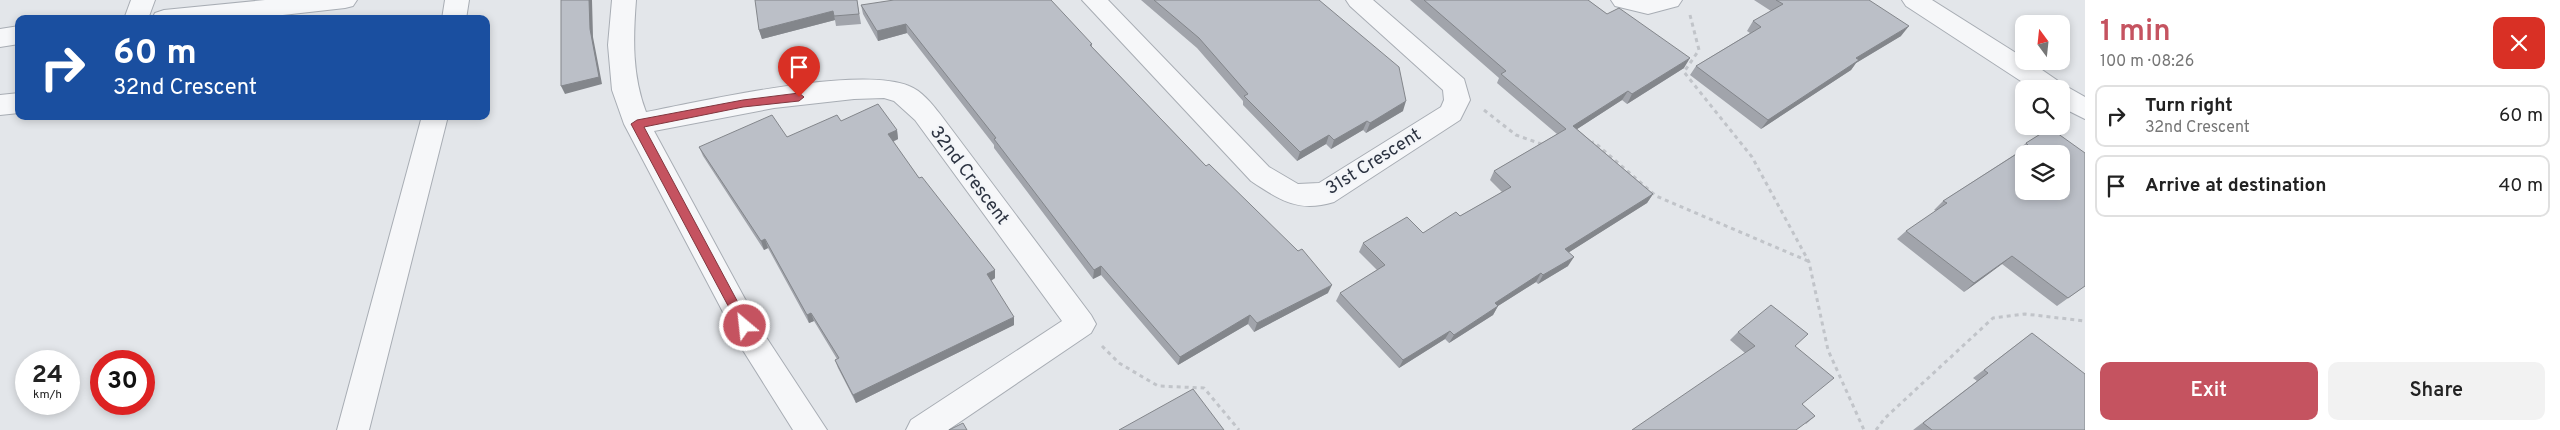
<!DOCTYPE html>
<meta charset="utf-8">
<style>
:root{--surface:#fff;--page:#f2f2f2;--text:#222;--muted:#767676;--line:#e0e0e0;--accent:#c55360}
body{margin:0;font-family:Overpass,sans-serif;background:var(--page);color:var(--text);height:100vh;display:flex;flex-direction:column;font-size:19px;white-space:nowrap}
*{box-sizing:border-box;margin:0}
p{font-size:16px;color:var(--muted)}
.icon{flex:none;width:28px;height:28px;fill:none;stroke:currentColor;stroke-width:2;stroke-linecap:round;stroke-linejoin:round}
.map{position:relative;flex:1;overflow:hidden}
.details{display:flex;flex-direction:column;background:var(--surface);width:475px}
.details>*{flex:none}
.banner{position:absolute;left:15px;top:15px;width:475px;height:105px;border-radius:10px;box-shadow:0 2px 8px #0003;background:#1a4fa0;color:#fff;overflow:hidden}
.needle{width:32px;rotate:345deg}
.fabs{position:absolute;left:2015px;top:15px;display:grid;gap:10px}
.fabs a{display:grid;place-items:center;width:55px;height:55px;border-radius:10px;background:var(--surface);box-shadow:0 2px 8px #0003;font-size:25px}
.speed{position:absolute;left:15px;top:350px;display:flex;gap:10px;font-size:25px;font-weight:700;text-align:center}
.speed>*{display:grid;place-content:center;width:65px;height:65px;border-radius:50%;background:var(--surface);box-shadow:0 2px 8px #0003;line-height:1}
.speed small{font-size:12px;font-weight:400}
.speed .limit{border:8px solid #d22;background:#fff;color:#111}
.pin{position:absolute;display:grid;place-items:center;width:42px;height:42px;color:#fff;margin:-51px -21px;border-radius:50% 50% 50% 0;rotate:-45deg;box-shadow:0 0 5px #0007}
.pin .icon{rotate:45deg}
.me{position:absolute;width:55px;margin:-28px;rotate:332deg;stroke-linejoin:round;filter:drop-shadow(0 0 4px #0008)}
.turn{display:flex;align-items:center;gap:18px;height:105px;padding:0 15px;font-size:22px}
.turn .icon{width:65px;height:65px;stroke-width:2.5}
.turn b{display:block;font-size:35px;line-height:42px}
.round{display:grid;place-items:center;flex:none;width:52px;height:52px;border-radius:10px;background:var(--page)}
.overview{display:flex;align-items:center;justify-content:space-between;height:85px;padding:0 15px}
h1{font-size:30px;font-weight:600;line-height:38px;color:var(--accent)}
.button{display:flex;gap:10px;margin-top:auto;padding:10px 15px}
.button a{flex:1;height:58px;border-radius:10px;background:var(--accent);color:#fff;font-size:20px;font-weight:600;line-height:58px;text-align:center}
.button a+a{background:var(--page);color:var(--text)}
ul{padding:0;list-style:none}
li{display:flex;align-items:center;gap:15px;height:62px;margin:0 10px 8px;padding:0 5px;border:2px solid var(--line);border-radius:10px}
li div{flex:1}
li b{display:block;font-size:19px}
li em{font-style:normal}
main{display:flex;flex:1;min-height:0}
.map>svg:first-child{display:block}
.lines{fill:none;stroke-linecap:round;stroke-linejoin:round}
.minor-casing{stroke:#a8adb4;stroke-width:2}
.path{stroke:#c1c4c9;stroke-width:3;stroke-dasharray:4 4;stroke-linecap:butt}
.minor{fill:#f6f7f9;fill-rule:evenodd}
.wall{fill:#a1a4ab}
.shaded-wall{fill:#83868b}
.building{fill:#bbbfc7;stroke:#83868b;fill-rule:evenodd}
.route{fill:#c55360;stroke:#80363e}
.labels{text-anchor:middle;stroke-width:4.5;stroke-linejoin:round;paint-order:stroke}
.street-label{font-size:18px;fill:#2c3341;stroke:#f3f5f8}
</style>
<main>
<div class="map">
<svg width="2085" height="430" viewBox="0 0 2085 430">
<rect width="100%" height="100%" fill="#e3e6ea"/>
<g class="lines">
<defs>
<path id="minor" d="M131 0H155L148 19H124Z
M265 0H357L353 6 345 8 247 19H152L155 13 164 10Z
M445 0H469L466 19H442Z
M612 0H636C633 39 632 75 646 112 704 101 858 65 909 86 922 91 932 104 940 114L1091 315 1096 324 1091 333 948 430H906L911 420 1062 321 915 120 894 101 884 98 854 99 774 108 654 131 764 334 827 430H793L744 352 624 124 612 90 608 45Z
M1082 0H1108L1269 167 1298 184 1319 183 1441 107 1444 100 1443 90 1350 6 1346 0H1373L1464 79 1470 100 1460 120 1334 202C1298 213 1280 200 1251 181Z
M1611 0H1682L1678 6 1648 14 1615 6Z
M1902 0H1932L2024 58V61H2029L2064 85 2085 97V119L2061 107V89H2033L1906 6Z
M19 26V44L0 47V29Z
M19 93V113L0 115V95Z
M422 116H448L369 430H337Z"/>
</defs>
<use href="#minor" class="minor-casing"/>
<path class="path" d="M1690 15 1699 50 1684 72 1752 157 1809 262 1828 350 1864 430
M1484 110 1516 135 1544 145
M1590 143 1594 142 1656 196 1808 261
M1102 346 1119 363 1158 386 1204 388 1239 430
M1876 430 1885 418 1993 318 2025 314 2085 321"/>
<use href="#minor" class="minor"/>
</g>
<path class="wall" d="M857 0 861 24 836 26 835 20 762 39 759 30Z
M1141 0H1319L1403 111 1366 133 1363 130 1331 149 1326 144 1297 161 1243 105V101L1197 48Z
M1410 0H1588L1607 14 1684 68 1627 104 1622 100 1577 129 1653 194 1647 203 1569 252 1568 266 1538 284 1536 282 1498 306 1493 315 1449 343 1445 339 1399 368 1336 301 1340 293 1377 270 1359 252 1363 243 1423 233 1460 216 1502 192 1490 180 1494 171 1557 134 1497 83 1499 78Z
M1754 0H1869L1901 36 1856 63 1851 70 1761 129 1690 75 1696 66 1750 33 1747 31 1753 21 1771 11Z
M861 5 1092 44V47L1328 293 1254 332 1248 324 1178 365 1101 275 1093 279 994 148V145L907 33 878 41 863 14Z
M841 121 897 130 898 139 893 142 919 178 995 270V278L991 281 1014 325 856 403 838 368 835 360 837 359 814 321 809 323 768 248 764 250 703 156 699 147 787 137Z
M2050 128 2085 286 2057 306 2002 264 1964 292 1897 239 1906 231 1936 211 1934 210 1943 201 2017 153 2016 152 2026 143Z
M1738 332 1795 346 1802 404 1815 416 1806 424 1745 353 1730 340Z
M2032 333 2085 430H1913L1977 381 1973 378Z"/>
<path class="shaded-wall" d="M589 0H592L593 37 602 84 565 94 561 86Z
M833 11 835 20 762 39 759 30Z
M906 24 907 33 878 41 877 31Z
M1909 26 1901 36 1856 63 1851 70 1761 129 1768 120 1856 58Z
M1690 58 1684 68 1627 104 1632 94Z
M1628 91 1622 100 1568 135 1573 126Z
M1406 101 1403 111 1366 133 1370 123Z
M1367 121 1363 130 1331 149 1334 140Z
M897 130 898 139 889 143 888 134Z
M1329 135 1326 144 1297 161 1300 152Z
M1653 194 1647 203 1560 258 1565 249Z
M765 239 768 248 764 250 761 241Z
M2012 256 2002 264 1964 292 1974 283Z
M1574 257 1568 266 1538 284 1543 275Z
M1101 266V275L1093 279 1094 270Z
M995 270V278L987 283V274Z
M1541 273 1536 282 1490 311 1495 303Z
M1332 285 1328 293 1254 332 1257 323Z
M1498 306 1493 315 1449 343 1454 335Z
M811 313 814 321 809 323 807 315Z
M1250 315 1248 324 1178 365 1180 357Z
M1014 317V325L856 403 853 395Z
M1450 331 1445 339 1399 368 1403 360Z"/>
<path class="building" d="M561 0H589L590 29 599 77 561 86Z
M755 0H857L859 14 834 16 833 11 759 30Z
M894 0H1051L1092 44 1090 45 1206 166 1209 164 1298 251 1302 249 1332 285 1257 323 1250 315 1180 357 1101 266 1094 270 994 139 996 138 906 24 877 31 861 5Z
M1154 0H1319L1399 67 1406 101 1370 123 1367 121 1334 140 1329 135 1300 152 1244 96 1248 94 1199 38Z
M1424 0H1588L1607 14 1619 8 1690 58 1632 94 1628 91 1573 126 1653 194 1565 249 1574 257 1543 275 1541 273 1495 303 1498 306 1454 335 1450 331 1403 360 1340 293 1385 265 1363 243 1407 217 1423 233 1456 212 1460 216 1511 187 1494 171 1566 129 1501 74 1506 71Z
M1776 0H1869L1909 26 1856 58 1859 60 1768 120 1696 66 1761 27 1753 21 1783 4Z
M878 104 897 130 888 134 919 178 922 177 995 270 987 274 1014 317 853 395 835 360 839 358 811 313 807 315 765 239 761 241 699 147 772 115 787 137 837 115 841 121Z
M2050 128 2085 153V286L2068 298 2012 256 1974 283 1906 231 1947 203 1943 201 2029 146 2026 143ZM2024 154H2061V191H2024Z
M1771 305 1808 334 1795 346 1834 378 1802 404 1815 416 1796 430H1632L1755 346 1738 332Z
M2032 333 2085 374V430H1932L1923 423 1988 373 1984 370Z
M1193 389 1224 430H1119Z
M963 423 967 430H949Z"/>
<path class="route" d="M799 93 804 97 799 101 743 107 644 127 749 323V330H741L631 124 637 120 743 100Z"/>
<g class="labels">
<g class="street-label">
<text transform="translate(1373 161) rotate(-32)" y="6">31st Crescent</text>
<text transform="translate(970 175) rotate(53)" y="6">32nd Crescent</text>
</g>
</g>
</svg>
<div class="fabs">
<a><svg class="needle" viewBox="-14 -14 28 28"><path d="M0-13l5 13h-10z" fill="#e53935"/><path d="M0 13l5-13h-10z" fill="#767676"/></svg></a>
<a><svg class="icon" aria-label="search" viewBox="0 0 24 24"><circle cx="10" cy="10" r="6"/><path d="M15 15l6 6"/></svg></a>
<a><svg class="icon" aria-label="layers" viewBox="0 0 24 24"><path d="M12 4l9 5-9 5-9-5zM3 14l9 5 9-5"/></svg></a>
</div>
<div class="speed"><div>24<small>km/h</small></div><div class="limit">30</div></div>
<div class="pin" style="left:799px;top:97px;background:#d93025"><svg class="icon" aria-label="arrive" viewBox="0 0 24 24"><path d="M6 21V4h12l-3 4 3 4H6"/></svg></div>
<svg class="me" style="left:745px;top:326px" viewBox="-20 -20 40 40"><circle r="17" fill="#c55360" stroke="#fff" stroke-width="3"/><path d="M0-11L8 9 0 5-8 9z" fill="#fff"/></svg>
<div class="banner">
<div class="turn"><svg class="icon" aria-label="right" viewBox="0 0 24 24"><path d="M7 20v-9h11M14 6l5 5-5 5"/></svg><div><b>60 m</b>32nd Crescent</div></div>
</div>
</div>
<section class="details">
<div class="overview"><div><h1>1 min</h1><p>100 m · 08:26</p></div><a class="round" style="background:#d93025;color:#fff"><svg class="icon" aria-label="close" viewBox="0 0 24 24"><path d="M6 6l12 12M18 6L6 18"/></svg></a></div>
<ul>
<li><svg class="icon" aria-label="right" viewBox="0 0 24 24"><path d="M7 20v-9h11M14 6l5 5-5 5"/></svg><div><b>Turn right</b><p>32nd Crescent</p></div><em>60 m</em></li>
<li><svg class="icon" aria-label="arrive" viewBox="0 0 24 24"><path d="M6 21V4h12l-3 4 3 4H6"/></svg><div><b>Arrive at destination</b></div><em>40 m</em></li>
</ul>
<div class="button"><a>Exit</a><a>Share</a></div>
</section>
</main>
